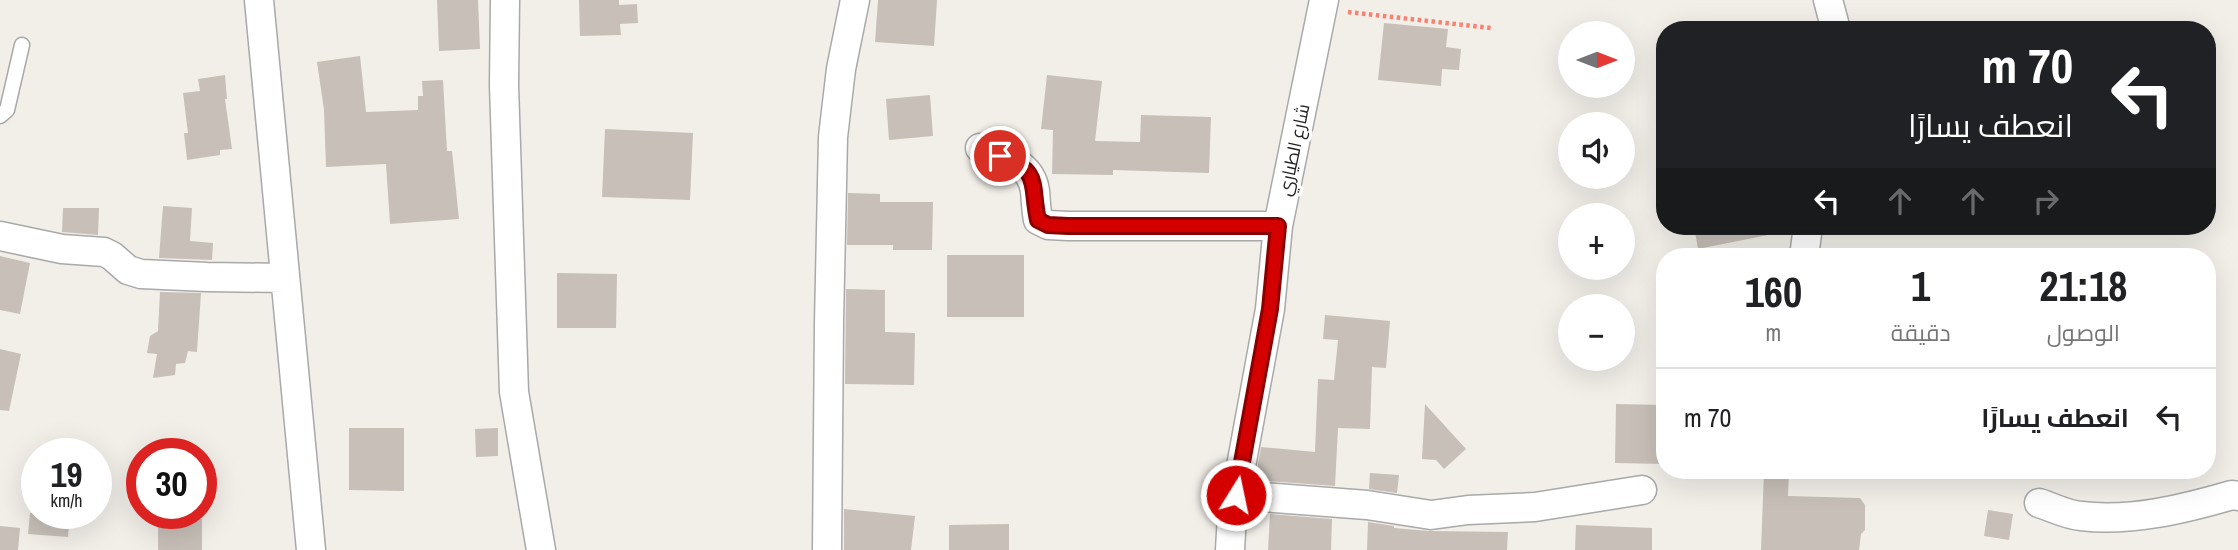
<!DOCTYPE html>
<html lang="ar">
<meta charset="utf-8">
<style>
:root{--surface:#fff;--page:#f6f6f6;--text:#202124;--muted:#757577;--line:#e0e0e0}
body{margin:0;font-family:"Archivo Narrow",Cairo,sans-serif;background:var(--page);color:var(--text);direction:rtl;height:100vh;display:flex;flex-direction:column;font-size:26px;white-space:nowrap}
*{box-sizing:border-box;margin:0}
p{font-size:23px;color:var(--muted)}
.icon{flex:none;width:38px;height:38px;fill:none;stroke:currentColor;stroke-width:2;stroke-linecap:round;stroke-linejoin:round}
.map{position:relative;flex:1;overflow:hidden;direction:ltr}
.side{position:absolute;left:1656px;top:248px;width:560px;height:231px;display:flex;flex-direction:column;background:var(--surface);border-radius:28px;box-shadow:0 7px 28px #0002;direction:rtl}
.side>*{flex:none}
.banner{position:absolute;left:1656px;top:21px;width:560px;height:214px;border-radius:28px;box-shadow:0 7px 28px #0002;direction:rtl;background:#202124;color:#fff;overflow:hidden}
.needle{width:46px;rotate:90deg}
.buttons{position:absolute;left:1558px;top:21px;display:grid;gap:14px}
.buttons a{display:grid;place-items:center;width:77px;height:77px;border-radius:50%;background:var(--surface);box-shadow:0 7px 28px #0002;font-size:35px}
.speed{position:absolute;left:21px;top:438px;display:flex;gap:14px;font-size:35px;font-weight:700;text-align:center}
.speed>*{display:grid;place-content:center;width:91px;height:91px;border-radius:50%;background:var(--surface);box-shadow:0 7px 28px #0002;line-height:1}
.speed small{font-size:18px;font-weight:400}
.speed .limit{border:10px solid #d22;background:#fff;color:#111}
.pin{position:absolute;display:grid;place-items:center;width:60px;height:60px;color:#fff;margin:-30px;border:4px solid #fff;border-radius:50%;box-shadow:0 2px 7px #0007}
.me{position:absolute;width:77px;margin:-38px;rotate:10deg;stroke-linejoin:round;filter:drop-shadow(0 0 5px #0008)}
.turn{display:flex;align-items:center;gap:24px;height:147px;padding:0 28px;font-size:32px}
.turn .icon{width:91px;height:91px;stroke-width:2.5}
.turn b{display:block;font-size:49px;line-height:60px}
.lanes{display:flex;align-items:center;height:66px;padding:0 28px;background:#0003;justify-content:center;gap:35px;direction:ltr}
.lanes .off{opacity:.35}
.eta{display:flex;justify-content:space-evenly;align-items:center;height:119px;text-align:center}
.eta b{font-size:42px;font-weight:700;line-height:49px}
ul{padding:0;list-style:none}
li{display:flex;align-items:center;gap:21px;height:98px;padding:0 28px;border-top:2px solid var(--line)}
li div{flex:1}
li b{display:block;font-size:26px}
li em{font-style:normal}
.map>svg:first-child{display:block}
.building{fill:#c7bfb8}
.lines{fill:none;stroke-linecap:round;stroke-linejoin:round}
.lane-casing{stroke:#a9a9a9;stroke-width:17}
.street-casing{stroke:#a9a9a9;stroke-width:31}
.path{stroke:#fa8072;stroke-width:4.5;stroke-dasharray:3.5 3.5;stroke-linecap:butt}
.lane{stroke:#fff;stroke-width:14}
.street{stroke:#fff;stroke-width:28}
.route-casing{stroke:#8a0000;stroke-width:18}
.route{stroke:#d40000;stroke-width:12}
.labels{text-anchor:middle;stroke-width:7;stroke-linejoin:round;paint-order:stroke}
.street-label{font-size:18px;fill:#222;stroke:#fff}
</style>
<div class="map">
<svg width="2238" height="550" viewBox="0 0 2238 550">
<rect width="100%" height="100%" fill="#f2efe9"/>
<path class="building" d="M437 0H478L480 49 439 51Z
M579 0H619V5L637 4 638 23 620 24 621 35 580 36Z
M878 0H937L934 46 875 42Z
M1384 23 1448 29 1446 47 1461 49 1459 70 1442 69 1441 86 1378 80Z
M360 56 366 112 418 110V96H423L422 81 443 80 447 151H452L459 219 390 224 386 164 326 167 324 110 317 62Z
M225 75 227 99H225L232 149 220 150V155L187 160 184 133H188L183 93 200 91 198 79Z
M1047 75 1102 81 1095 141 1140 142 1141 115 1211 117 1209 173 1113 170V175L1052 174 1053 130 1041 129Z
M930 95 933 136 889 140 886 99Z
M605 129 693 133 690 200 602 197Z
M848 193 880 194V202H933L932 250H893V245H847Z
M163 206 192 208 190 241 213 243 212 260 159 258Z
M63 208H99L98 235 62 232Z
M1694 226H1767L1768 235 1698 249Z
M947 255H1024V317H947Z
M0 256 30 263 20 314 0 310Z
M557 273 617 274 616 328H557Z
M846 289 885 290V332L915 333 914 385 845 384Z
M160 292 201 293 197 352 188 351 185 363 176 364 175 375 153 378 157 354 147 353 150 336 158 331Z
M1325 315 1390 321 1386 368 1372 367 1370 429 1338 428 1335 486 1255 480 1261 447 1315 452 1318 379 1334 380 1338 340 1323 339Z
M0 349 21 354 9 411 0 410Z
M1425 404 1466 449 1444 469 1436 460 1422 459Z
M1616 404 1664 405V464L1615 463Z
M349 428H404V491L349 490Z
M498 428V456L476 457 475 429Z
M1764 471H1789L1788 496 1860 498 1865 505V530L1861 534 1859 550H1761Z
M1370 473 1399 475 1397 493 1369 489Z
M844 509 915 516 911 550H844Z
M1988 510 2013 514 2009 540 1984 536Z
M30 513H70L68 537 28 534Z
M1270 514 1332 519 1331 550H1268Z
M158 519H202V550H158Z
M1368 522 1394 526V528L1429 531 1508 532 1507 550H1367Z
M1009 524V550H949V525Z
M1576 525 1652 528V550H1575Z
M0 526 20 528 18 550H0Z"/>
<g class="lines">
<defs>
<path id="lane" d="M0 116 7 110 22 45"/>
<path id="street" d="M259 0 311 550
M505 0 504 85 514 392 541 550
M1828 0 1836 30
M980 148C1003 157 1031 162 1035 191 1036 201 1036 210 1038 220L1048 225 1068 226H1278
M0 236 62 249 104 252 112 256 128 270 141 274 207 277 285 278
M1804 257 1808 226
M1236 495 1367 505 1431 515 1468 510 1535 507 1642 490
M2039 503C2052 507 2067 515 2081 516 2131 522 2184 509 2232 495L2238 496
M827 550 829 323 833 137 841 69 855 0
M1230 550 1232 515 1270 309 1278 226 1324 0"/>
</defs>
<use href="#lane" class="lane-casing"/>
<use href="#street" class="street-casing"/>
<path class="path" d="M1348 12 1491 28"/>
<use href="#lane" class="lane"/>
<use href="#street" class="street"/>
</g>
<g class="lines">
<defs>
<path id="route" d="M1000 156C1042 171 1030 184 1038 220L1048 225 1068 226H1278L1270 309 1236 495"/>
</defs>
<use href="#route" class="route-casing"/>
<use href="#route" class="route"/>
</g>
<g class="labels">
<g class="street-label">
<text transform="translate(1294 150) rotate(-78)" y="6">شارع الطياري</text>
</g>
</g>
</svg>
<div class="buttons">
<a><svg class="needle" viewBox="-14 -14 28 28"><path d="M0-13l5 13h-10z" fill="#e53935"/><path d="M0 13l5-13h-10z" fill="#757577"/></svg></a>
<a><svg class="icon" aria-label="sound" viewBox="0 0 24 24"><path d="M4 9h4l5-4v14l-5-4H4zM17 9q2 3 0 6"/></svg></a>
<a>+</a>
<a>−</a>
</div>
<div class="speed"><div>19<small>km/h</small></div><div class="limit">30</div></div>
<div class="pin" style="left:1000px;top:156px;background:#d93025"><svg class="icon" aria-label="arrive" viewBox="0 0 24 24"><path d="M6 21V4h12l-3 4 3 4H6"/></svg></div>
<svg class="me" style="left:1236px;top:495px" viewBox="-20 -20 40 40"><circle r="17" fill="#d40000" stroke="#fff" stroke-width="3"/><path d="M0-11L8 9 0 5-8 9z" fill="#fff"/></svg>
<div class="banner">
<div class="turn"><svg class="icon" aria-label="left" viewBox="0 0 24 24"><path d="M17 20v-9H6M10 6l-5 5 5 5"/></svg><div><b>70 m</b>انعطف يسارًا</div></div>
<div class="lanes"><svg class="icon" aria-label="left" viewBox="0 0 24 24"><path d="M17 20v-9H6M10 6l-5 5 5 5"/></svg><svg class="icon off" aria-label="ahead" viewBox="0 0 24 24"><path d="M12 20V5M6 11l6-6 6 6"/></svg><svg class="icon off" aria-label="ahead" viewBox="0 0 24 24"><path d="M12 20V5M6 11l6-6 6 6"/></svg><svg class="icon off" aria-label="right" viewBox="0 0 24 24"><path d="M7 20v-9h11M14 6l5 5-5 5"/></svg></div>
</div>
<section class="side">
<div class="eta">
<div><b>21:18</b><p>الوصول</p></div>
<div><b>1</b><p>دقيقة</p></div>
<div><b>160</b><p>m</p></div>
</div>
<ul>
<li><svg class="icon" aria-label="left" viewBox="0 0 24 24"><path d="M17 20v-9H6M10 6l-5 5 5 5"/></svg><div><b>انعطف يسارًا</b></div><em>70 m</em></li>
</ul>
</section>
</div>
